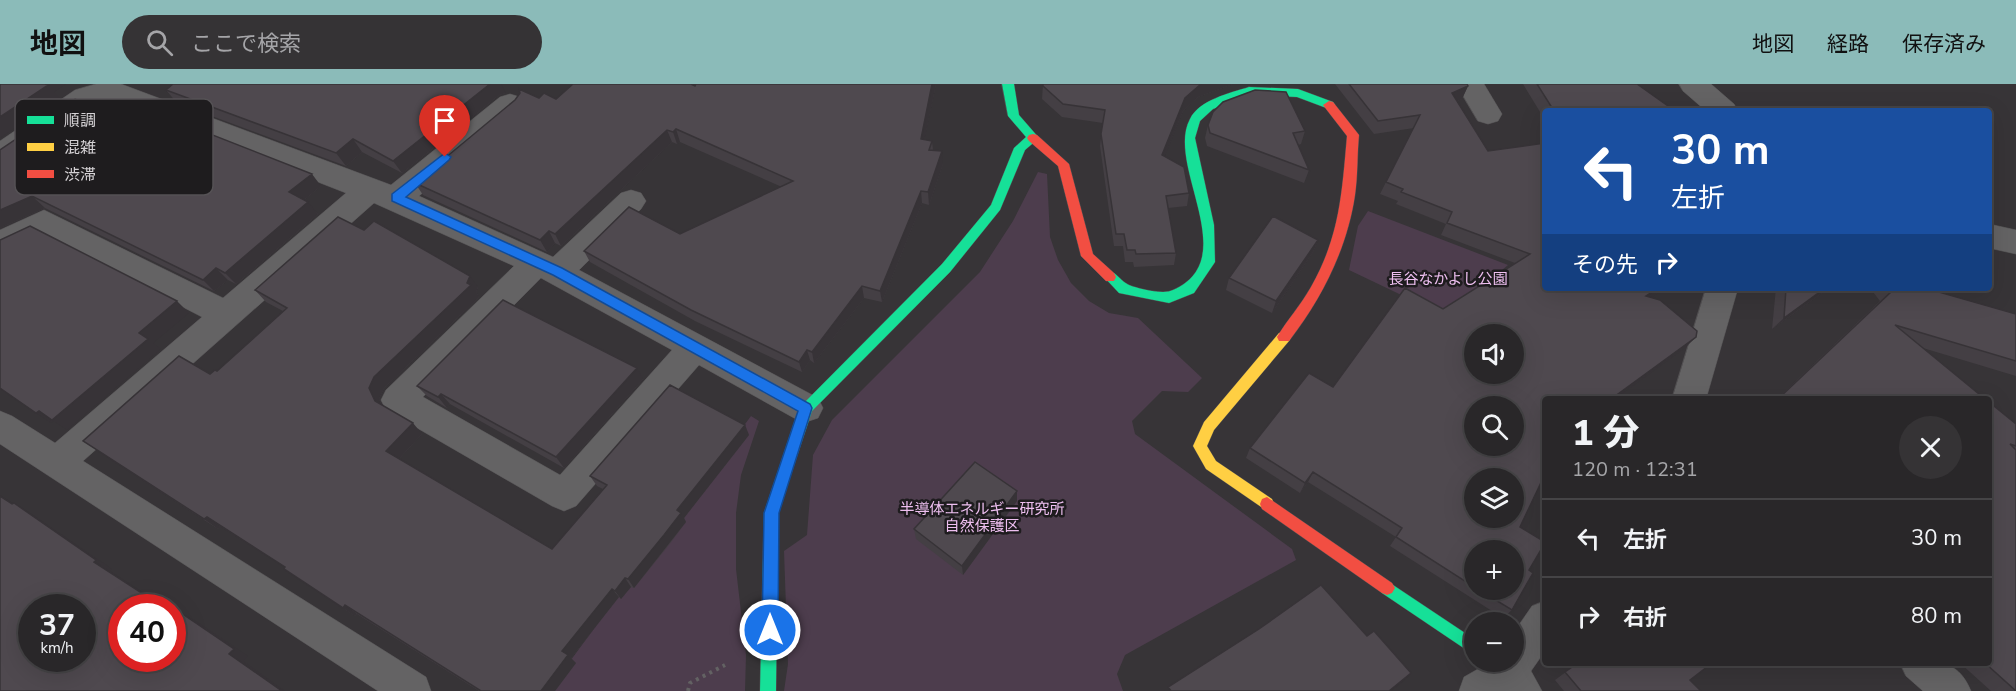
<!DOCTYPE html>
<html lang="ja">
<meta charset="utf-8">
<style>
:root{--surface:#292729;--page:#353335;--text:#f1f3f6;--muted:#a5a5a8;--line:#454446;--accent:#8bbbb9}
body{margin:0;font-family:"Nunito Sans","Noto Sans JP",sans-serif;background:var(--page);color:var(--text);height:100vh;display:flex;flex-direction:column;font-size:22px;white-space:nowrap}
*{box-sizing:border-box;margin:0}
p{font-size:20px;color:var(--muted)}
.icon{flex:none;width:33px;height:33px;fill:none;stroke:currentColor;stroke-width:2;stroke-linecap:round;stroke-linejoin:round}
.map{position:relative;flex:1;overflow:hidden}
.panel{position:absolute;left:1542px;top:312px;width:450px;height:270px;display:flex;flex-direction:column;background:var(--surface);border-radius:6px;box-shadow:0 6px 24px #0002,0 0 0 2px var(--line)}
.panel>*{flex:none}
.guide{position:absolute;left:1542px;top:24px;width:450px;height:183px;border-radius:6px;box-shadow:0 6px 24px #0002,0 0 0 2px var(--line);background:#1a4fa0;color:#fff;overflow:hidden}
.buttons{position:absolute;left:1464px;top:240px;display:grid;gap:12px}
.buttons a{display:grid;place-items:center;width:60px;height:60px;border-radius:50%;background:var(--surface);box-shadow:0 6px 24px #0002,0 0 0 2px var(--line);font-size:30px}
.speed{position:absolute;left:18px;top:510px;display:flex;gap:12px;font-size:30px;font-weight:700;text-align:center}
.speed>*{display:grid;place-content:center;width:78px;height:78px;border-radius:50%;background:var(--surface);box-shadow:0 6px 24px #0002,0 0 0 2px var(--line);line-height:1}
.speed small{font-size:15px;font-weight:400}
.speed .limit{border:9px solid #d22;background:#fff;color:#111}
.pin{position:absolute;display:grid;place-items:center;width:51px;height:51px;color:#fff;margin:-62px -26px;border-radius:50% 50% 50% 0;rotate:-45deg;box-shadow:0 0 6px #0007}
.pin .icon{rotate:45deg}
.me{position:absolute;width:66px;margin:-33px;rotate:0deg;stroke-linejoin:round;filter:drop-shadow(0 0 4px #0008)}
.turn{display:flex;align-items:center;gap:21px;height:126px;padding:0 30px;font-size:27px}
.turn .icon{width:78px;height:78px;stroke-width:2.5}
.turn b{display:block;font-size:42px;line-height:51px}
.then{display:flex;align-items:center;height:57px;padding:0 30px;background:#0003;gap:12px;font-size:22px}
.round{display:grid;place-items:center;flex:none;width:63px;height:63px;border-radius:32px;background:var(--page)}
.overview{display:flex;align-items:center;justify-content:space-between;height:102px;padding:0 30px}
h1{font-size:36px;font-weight:800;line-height:45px}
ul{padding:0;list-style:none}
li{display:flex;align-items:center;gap:18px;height:78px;padding:0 30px;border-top:2px solid var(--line)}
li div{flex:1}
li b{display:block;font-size:22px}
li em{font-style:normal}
header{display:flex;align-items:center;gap:36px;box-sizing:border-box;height:84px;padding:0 30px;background:var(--accent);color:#111}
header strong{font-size:28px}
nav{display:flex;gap:33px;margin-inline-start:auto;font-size:21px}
.search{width:420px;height:54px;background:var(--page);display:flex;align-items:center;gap:15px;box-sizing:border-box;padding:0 21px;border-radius:33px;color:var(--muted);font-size:22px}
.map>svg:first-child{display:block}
.green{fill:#4d3d4d}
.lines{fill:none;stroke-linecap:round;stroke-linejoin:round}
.street-casing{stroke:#525052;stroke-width:1}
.fast-casing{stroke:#525052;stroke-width:1}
.slow-casing{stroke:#525052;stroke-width:1}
.jam-casing{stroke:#525052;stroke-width:1}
.path{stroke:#636263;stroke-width:4;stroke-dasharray:3 4.5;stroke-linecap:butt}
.street{fill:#646364;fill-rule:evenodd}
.fast{fill:#16e098;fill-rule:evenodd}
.slow{fill:#ffcf43;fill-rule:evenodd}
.jam{fill:#f24e42;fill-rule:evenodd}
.wall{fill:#443f44;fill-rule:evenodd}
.shaded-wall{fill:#373337}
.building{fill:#4f494f;stroke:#373337;stroke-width:1.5;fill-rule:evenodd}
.route{fill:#1a73e8;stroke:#114b97;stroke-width:1.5}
.labels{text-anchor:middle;stroke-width:5;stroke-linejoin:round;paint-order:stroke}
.park-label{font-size:15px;fill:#eebff0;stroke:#1e1c1e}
.key{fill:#1e1c1e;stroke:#555255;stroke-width:1.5}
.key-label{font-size:16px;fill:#d4d1d4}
</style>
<header>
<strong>地図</strong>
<div class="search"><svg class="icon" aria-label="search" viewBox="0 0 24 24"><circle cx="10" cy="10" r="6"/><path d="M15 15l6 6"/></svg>ここで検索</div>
<nav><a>地図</a><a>経路</a><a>保存済み</a></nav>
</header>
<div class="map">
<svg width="2016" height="607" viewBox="0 0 2016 607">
<rect width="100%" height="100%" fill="#373437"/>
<path class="green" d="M1038 88 1047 90 1050 153 1058 176 1071 199 1089 217 1109 229 1138 234 1202 294 1188 308 1162 307 1132 337 1135 350 1292 465 1296 476 1125 571 1117 590 1123 607H784L788 580 784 467 807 451 813 371 832 336 980 188 1013 137Z
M1368 127 1508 181 1483 202 1460 239 1349 186 1358 142Z
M751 332 759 337 741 391 736 429V485L746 571 745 607H548Z"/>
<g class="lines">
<defs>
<path id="street" d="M96 0H121L391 101 500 13 510 10 520 13 524 20 520 27 419 112 553 173 621 109 631 106 641 109 646 117 641 125 579 186 818 314 823 324 818 334 806 338 794 334 699 281 576 422 564 427 552 422 386 326 381 316 386 306 514 182 374 119 83 377 426 593 431 607H378L0 360V327L12 332 55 359 202 233 44 151 0 172V146L44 126 223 214 346 109 108 16 95 20 10 78 0 82V57L75 6ZM541 194 672 266 560 391 423 313Z
M1456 0H1484L1502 30 1498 37 1488 40 1478 37Z
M1679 0H1711L1734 20 1738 27H1706L1683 7Z
M1989 140 2016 146V170L1989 164Z
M1706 204H1738L1706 315H1672Z
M1545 517V567L1531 587 1542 607H1459L1464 593 1478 585 1475 578H1514V548L1532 522Z
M1900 579C1933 579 1956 571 1971 607H1923L1906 592Z"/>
<path id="fast" d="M1002 0H1014L1019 31 1039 54 1025 66 1000 126 950 188 812 327 778 429 776 607H760L764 429 799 324 942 180 991 121 1014 64 1026 53 1008 32Z
M1249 3 1298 5 1333 18 1335 21 1329 25 1297 13 1250 11 1213 25 1200 37 1195 54 1214 141 1215 178 1213 181 1194 209 1169 219 1119 209 1104 193 1106 189H1114C1119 193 1124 199 1129 201 1139 205 1164 211 1173 206 1244 175 1165 81 1190 35 1199 16 1230 9 1249 3Z
M1387 497 1474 555V571L1382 509 1379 504 1382 499Z"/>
<path id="slow" d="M1284 248 1289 249 1291 253 1289 257 1214 346 1207 362 1216 377 1272 415 1274 420 1272 425 1267 427 1206 385 1193 362 1204 338 1279 249Z"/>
<path id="jam" d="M1329 17 1333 18 1359 51C1357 71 1358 91 1355 111 1347 165 1322 214 1289 257H1279L1277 253C1287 236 1301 221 1311 203 1340 152 1342 108 1347 52L1323 21Z
M1033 50 1037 51 1069 80 1093 170 1114 189 1116 193 1114 197H1106L1081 172 1058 82 1029 57 1027 54 1029 51Z
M1267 413 1392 499 1395 504 1392 509 1387 511 1382 509 1262 425 1260 420 1262 415Z"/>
</defs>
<use href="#street" class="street-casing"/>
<use href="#fast" class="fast-casing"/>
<use href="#slow" class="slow-casing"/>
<use href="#jam" class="jam-casing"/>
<path class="path" d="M688 607 690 599 725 581"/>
<use href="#street" class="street"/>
<use href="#fast" class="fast"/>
<use href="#slow" class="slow"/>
<use href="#jam" class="jam"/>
</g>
<path class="wall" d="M696 0H936L924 56 932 57 933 66 943 80 929 121 922 119 882 218 864 214 814 279 810 276 802 288 695 237 590 178 584 167 680 150 782 103 680 58 677 60 672 58 561 162 555 159 547 168 423 111 415 99 539 14 556 15 695 2Z
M1043 0H1233L1198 13 1183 27 1164 73 1189 109 1187 122 1168 124 1176 169 1174 181 1134 183 1133 178H1125L1123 162H1114L1100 62 1103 39 1062 33 1042 15Z
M1335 0H1467L1468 2 1462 15 1457 17 1545 204H1665L1651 213 1685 264 1545 315 1520 443 1529 486 1512 526 1503 534 1390 462 1396 453 1308 398 1300 409 1246 374 1250 364 1333 303 1443 225 1515 179 1441 151 1446 140 1396 120 1398 117 1380 110 1386 98 1414 44 1374 50ZM1474 466 1514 506H1474Z
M1523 0H1637L1675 27H1545V36Z
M166 6 506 9 499 11 402 89 362 68 346 82 177 19Z
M124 40 321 102 304 116 318 130 236 200 228 196 214 207 45 124 0 144V66Z
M1208 41 1305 47 1301 60 1298 61 1309 86 1304 99 1207 62 1205 54Z
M1318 156 1313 168 1272 229 1226 206 1229 194Z
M478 203 476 208 479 213 384 304 379 315 382 321 422 350 399 375 552 465 603 405 597 402 590 392 745 341 749 351 684 434 686 438 669 461 634 504 631 503 621 515 619 513 571 574 576 579 555 607H479L357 530 355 532 296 493 284 485 285 483 220 442 218 445 83 357 217 287 283 227 266 218 255 206Z
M1776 204H1829L1772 245Z
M1870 204H1925L2016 230V292L1923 264 1985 315H1777L1880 217Z
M643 295 564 384 450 320 447 324 427 312 417 302Z
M1989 318 2016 340V607H1991L1960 579H1989Z
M1017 407V417L963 491 916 455 914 445Z
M1578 579 1690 596 1701 607H1564L1555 596Z"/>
<path class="shaded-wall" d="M42 0H66L54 8 60 14 0 54V33Z
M490 0H501L506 9 499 11 402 89 393 77Z
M932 0H936L922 67 921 55Z
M1201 0H1233L1198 13 1183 27 1160 84 1162 71 1185 14Z
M1468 2 1462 15 1446 22 1452 9Z
M676 45 680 58 677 60 673 48Z
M667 46 672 58 561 162 555 150Z
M353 55 362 68 346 82 336 69Z
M942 67 943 80 929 121 928 108Z
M312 90 321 102 299 120 289 108Z
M921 107 922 119 882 218 880 207Z
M32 112 45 124 0 144V126Z
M308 118 318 130 236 200 225 189Z
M549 147 555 159 547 168 540 156Z
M1318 156 1313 168 1272 229 1276 217Z
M216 184 228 196 214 207 203 196Z
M470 192 478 203 476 208 479 213 384 304 379 315 385 328 375 317 369 304 374 293 467 199Z
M862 202 864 214 814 279 812 268Z
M1658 204H1665L1637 223 1646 212Z
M1825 204H1829L1772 245 1784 234Z
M177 217 189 229 153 259 161 265 67 346 52 336 139 249Z
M1696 253 1685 264 1615 315H1611Z
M807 266 810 276 802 288 799 278Z
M637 284 643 295 564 384 556 373Z
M441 310 450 320 447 324 438 313Z
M39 327 54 337 51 339 36 329Z
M413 339 422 350 396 378 386 367Z
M745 341 749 351 684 434 686 438 634 504 628 495 677 426Z
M1313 388 1308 398 1300 409 1305 399Z
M1017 407V417L963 491 962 482Z
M0 411 29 430 12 420 0 412Z
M14 419 30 429 112 485 110 487 167 524H165L94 478Z
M207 433 220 442 218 445 204 435Z
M625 494 631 503 621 515 615 507Z
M612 505 619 513 571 574 576 579 555 607H541L562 567Z
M345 521 357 530 355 532 343 524Z
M181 529 196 537 248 572 243 577 285 607H282L229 570Z
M1411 589 1404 597 1391 607H1389Z"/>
<path class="building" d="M0 0H45L48 1 0 33Z
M173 0H490L393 77 353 55 336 69 166 6Z
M573 0H691L695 2 696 0H932L921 55 932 57 929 66 942 67 928 108 921 107 880 207 862 202 812 268 807 266 799 278 691 226 584 167 629 123 680 150 793 97 676 45 673 48 667 46 555 150 549 147 540 156 415 99 515 16 520 9 519 5 539 14 544 9 556 15Z
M1043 0H1201L1185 14 1162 71 1184 83 1189 109 1166 112 1176 169 1136 170 1135 166H1127L1124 150H1116L1101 50 1105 26 1063 20 1043 2Z
M1349 0H1467L1468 2 1452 9 1488 67 1545 59V204H1658L1646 212 1660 216 1697 247 1696 253 1611 315H1545V390L1520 443 1545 458V459L1529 486 1533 489 1512 526 1479 506H1514V466H1474V503L1396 453 1402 444 1313 388 1305 399 1250 364 1309 289 1333 303 1405 204 1443 225 1530 170 1447 139 1452 128 1401 108 1403 105 1386 98 1420 31 1378 37ZM1474 250H1514V290H1474ZM1474 322H1514V362H1474ZM1474 394H1514V434H1474Z
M1537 0H1637L1675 27H1554Z
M1255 6 1286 8 1305 47 1293 49 1309 86 1210 49 1208 41 1213 28 1223 18Z
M75 15 124 40 144 24 312 90 289 108 308 118 225 189 216 184 203 196 32 112 0 126V66Z
M1886 23 1898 27H1885Z
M1273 132 1318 156 1276 217 1229 194Z
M338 133 364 146 374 137 470 192 467 199 471 201 374 293 369 304 375 317 413 339 386 367 552 465 607 401 590 392 670 301 745 341 677 426 681 429 664 451 628 495 625 494 615 507 612 505 562 567 568 571 541 607H481L345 521 343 524 284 485 285 483 207 433 204 435 83 357 179 272 210 290 215 286 217 287 287 224 255 206Z
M30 142 177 217 139 249 148 255 52 336 39 327 36 329 0 304V156Z
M1786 204H1825L1784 234Z
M1892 204H1925L2016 230V277L1895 241 1985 315H1778L1893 206Z
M503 216 637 284 556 373 441 310 438 313 417 302Z
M1989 318 2016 340V362L2010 360 2016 366V607L1985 579H1989Z
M975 378 1017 407 962 482 914 445Z
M0 412 12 420 14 419 96 476 94 478 165 524H122V574H172V528L178 532 181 529 234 565 229 570 282 607H0ZM32 524H82V574H32Z
M1321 501 1367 552 1374 547 1411 589 1389 607H1171L1168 603 1259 545Z
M1578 579H1712L1690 596 1701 607H1581L1565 588Z"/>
<path class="route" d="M445 69 451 73 449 76 406 113 562 184 810 320 812 324 779 429 778 546 776 551 770 554 765 551 762 546 764 429 798 327 553 191 392 117V110Z"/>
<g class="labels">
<g class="park-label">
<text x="1448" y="200">長谷なかよし公園</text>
<text x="982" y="430">半導体エネルギー研究所<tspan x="982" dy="17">自然保護区</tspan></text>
</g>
</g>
<rect x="15" y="15" width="198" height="96" rx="9" class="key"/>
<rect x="27" y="32" width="27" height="8" fill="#16e098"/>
<rect x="27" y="59" width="27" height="8" fill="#ffcf43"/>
<rect x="27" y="86" width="27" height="8" fill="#f24e42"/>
<g class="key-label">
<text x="64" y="42">順調</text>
<text x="64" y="69">混雑</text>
<text x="64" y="96">渋滞</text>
</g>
</svg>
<div class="buttons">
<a><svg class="icon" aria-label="sound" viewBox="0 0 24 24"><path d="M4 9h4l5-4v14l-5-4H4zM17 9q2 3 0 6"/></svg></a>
<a><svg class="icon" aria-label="search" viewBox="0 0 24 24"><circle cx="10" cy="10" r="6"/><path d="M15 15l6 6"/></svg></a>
<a><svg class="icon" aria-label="layers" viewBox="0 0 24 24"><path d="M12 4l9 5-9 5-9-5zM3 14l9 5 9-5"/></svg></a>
<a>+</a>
<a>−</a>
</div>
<div class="speed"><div>37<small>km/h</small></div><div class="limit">40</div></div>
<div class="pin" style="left:445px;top:73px;background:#d93025"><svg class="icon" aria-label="arrive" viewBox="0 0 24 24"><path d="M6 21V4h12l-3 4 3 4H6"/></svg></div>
<svg class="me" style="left:770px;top:546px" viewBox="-20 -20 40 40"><circle r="17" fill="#1a73e8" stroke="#fff" stroke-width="3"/><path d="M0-11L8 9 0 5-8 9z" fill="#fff"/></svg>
<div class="guide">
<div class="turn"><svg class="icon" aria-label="left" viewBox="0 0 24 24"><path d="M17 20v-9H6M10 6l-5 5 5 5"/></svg><div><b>30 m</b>左折</div></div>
<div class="then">その先<svg class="icon" aria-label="right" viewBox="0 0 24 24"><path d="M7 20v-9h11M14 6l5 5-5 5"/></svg></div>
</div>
<section class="panel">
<div class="overview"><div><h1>1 分</h1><p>120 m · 12:31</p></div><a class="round"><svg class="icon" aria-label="close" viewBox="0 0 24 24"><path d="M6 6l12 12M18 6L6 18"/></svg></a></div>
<ul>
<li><svg class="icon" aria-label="left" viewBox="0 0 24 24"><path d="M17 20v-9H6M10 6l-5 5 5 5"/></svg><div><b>左折</b></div><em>30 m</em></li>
<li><svg class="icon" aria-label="right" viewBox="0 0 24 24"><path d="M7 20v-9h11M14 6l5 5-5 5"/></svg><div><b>右折</b></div><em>80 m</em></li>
</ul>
</section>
</div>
